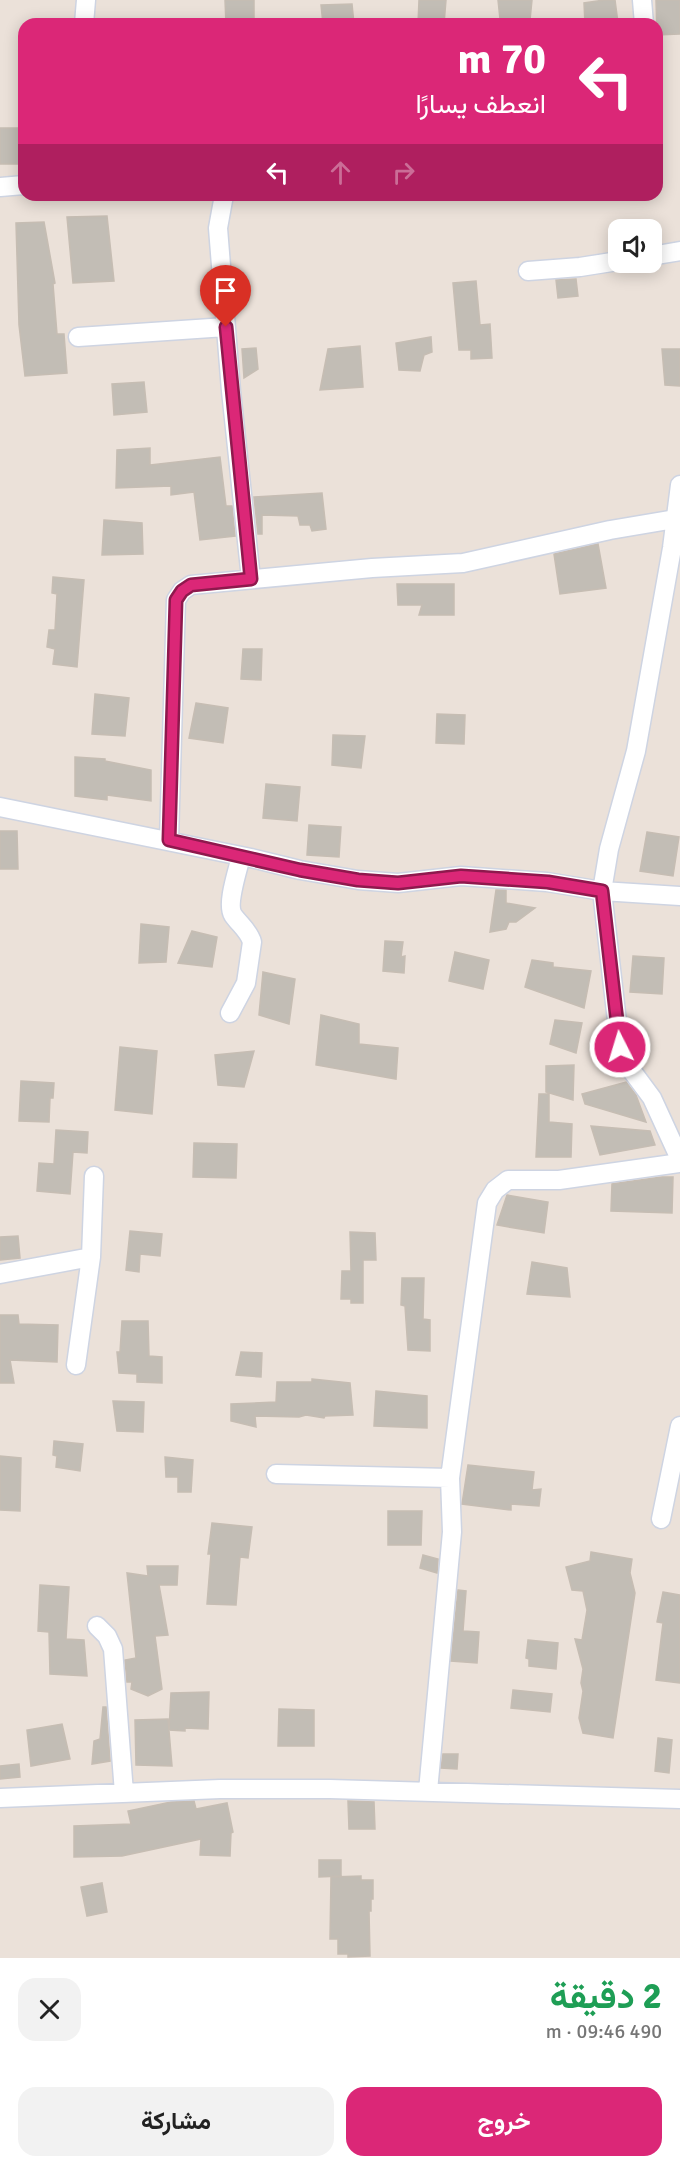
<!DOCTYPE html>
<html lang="ar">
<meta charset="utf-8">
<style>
:root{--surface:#fff;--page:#f2f2f2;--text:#222;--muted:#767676;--accent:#db2777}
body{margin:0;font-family:Signika,Vazirmatn,sans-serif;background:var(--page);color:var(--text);direction:rtl;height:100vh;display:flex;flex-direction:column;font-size:22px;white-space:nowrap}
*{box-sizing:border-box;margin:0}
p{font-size:20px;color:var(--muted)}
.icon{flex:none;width:33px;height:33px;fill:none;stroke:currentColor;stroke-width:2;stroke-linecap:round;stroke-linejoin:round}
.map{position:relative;height:1958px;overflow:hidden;direction:ltr}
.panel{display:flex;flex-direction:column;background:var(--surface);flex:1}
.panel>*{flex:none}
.hud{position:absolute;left:18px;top:18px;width:645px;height:183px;border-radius:18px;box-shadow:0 3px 15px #0003;direction:rtl;background:#db2777;color:#fff;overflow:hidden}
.tools{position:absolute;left:608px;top:219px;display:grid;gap:12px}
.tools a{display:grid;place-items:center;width:54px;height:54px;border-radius:12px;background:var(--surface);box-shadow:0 3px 15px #0003;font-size:30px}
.pin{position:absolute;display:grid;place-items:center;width:51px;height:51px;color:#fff;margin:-62px -26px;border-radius:50% 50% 50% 0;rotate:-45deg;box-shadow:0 0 6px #0007}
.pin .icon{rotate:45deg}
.me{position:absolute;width:66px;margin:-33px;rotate:355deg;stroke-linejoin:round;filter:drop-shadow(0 0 4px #0008)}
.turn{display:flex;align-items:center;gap:21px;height:126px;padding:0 18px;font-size:27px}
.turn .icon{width:78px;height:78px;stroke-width:2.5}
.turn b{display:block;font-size:42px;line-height:51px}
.lanes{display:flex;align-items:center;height:57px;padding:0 18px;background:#0003;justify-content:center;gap:30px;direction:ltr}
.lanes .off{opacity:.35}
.round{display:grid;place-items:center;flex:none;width:63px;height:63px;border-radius:18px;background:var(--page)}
.head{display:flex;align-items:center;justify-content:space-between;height:102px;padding:0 18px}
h1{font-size:36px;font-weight:700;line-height:45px;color:#1e9e55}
.button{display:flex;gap:12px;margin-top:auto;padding:12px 18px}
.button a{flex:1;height:69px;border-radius:18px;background:var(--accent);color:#fff;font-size:24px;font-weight:700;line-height:69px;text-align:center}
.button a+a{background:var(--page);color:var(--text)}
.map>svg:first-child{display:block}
.building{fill:#c2bdb5;stroke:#c6bdb3;stroke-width:1.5}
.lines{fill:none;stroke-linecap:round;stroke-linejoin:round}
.minor-casing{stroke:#ced4e2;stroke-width:21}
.minor{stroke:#fff;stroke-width:18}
.route-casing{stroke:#8e194d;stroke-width:15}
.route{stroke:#db2777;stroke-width:10}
</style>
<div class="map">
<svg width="680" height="1958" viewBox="0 0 680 1958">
<rect width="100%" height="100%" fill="#ebe1d9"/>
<path class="building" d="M225 0H254V24H226Z
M419 0H446L444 24H418Z
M498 0H532L530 20 500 19Z
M604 0H615L618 23 585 24 584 3Z
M656 0H680V34L657 35Z
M352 4 354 24H323L321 5Z
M0 128H24V164H0Z
M107 216 114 281 73 283 67 217Z
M44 222 55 283 53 284 57 334H64L67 373 25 376 19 325 16 223Z
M576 279 578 296 558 298 556 280Z
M476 281 480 325 490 324 492 358 471 359V350H459L453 283Z
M431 337 432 352 424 355 420 371 399 370 396 343Z
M360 346 363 387 320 390 328 349Z
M256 348 258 369 244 378 242 349Z
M662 349H680V386L665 385Z
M144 382 147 412 114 415 112 384Z
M150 448V465L220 457 226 506H232L235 536 200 540 194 492 171 495V486L116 488 117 450Z
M322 493 326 529 312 531 310 525H300L298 516 262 515V534H258L254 497Z
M104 520 142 523 143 554 102 555Z
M598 544 606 588 560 594 554 554Z
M53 577 84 580 77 667 53 664 55 649 47 647 49 630H55L57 594 52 593Z
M397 584H454V615H419L422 605H398Z
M243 649H262L261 680 241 679Z
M95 694 129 698 125 736 92 734Z
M196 703 228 708 223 743 189 738Z
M437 714 465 715 464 744 436 743Z
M333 735 365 736 361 768 332 765Z
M75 757 105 759V761L151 770V801L107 795V800L75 796Z
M266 784 300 787 297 821 263 818Z
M309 825 341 827 339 857 307 855Z
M0 831H17L18 869H0Z
M647 832 679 837 673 876 640 871Z
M496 890H506V903L535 908 516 922H509L506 929 490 932Z
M141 924 169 927 166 962 139 963Z
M192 931 217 937 212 967 178 963Z
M385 941 403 942 401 957 405 956 404 973 383 971Z
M455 952 489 960 483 989 449 981Z
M633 956 664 958 662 994 630 992Z
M532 960 553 963V967L591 971 584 1008 525 987Z
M263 972 295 979 289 1024 259 1015Z
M321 1015 359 1024V1044L398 1048 396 1079 316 1065Z
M555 1020 582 1023 576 1053 550 1044Z
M120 1047 157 1051 152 1114 115 1110Z
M254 1051 244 1087 218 1085 215 1055Z
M574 1065 573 1100 546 1092V1066Z
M21 1081 54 1083 53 1098H50L49 1122 19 1121Z
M626 1082 636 1095 646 1122 585 1104 582 1094Z
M539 1094H549V1122L572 1124 571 1157H536Z
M591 1126 650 1131 655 1145 600 1155Z
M56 1130 88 1132 87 1153 73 1152 70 1194 37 1191 39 1163 54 1164Z
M194 1143 237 1144 236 1178 193 1177Z
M662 1177H673L672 1213 611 1211 612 1184Z
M507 1195 548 1202 544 1233 497 1225Z
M130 1231 162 1234 160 1256 140 1254 139 1272 126 1270Z
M350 1232 375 1233 376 1260H363V1303H351V1299H341L342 1271H351Z
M18 1236 20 1258 0 1260V1237Z
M532 1262 567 1268 570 1297 527 1294Z
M402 1278H424L423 1319 430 1320V1351L408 1350 405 1306 401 1305Z
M0 1315H18L19 1324 58 1325 57 1362 10 1360 14 1383H0Z
M122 1321H148L149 1356 162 1357V1383L137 1382V1374L119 1373 117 1352H120Z
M241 1352 262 1353 261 1377 236 1375Z
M312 1379 350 1383 353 1415 325 1416 324 1418 306 1415 299 1417 255 1416 256 1427 231 1421V1404L276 1402 277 1382H312Z
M376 1391 427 1396V1428L374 1426Z
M113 1401 144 1402 143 1432 117 1431Z
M54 1441 83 1444 80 1471 56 1467 57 1456 53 1455Z
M0 1456 21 1458 20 1511 0 1510Z
M165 1457 193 1460 191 1492H178V1477H166Z
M468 1465 534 1472 532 1490 541 1489 539 1506 511 1504V1510L462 1504Z
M388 1511H422L421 1545H388Z
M212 1523 252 1527 248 1558 240 1557 236 1605 207 1604 211 1554H208Z
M591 1552 632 1559 630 1573 635 1593 613 1738 583 1733 579 1718 583 1691 581 1683 583 1669 575 1639 582 1640 587 1610 583 1591 572 1590 566 1567 590 1561Z
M423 1555 438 1559 437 1573 420 1568Z
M147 1566H178L177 1585H159L168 1635 155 1636 162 1689 148 1696 131 1689 132 1682H127L125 1660 136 1658 127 1573 148 1576Z
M40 1585 69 1587 66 1639 84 1640 87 1676 50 1674 49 1632 38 1631Z
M458 1590 466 1591 463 1631 479 1632 477 1663 451 1661Z
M663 1592 680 1595V1683L656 1680 663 1623 657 1622Z
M528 1640 558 1643 556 1669 529 1666V1659L526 1658Z
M513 1690 552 1694 550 1712 511 1708Z
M209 1692 208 1729 185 1728V1731L169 1730 171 1693Z
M103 1707H106L110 1761 92 1764 94 1741 100 1739Z
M279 1709 314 1710V1746H278Z
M168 1719 172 1766 136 1765 135 1720Z
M62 1724 70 1759 31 1766 27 1730Z
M658 1738 672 1740 669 1773 655 1771Z
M443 1754H458L457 1769 441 1768Z
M19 1764 20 1777 0 1779V1766Z
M194 1801 196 1809 227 1803 233 1832 231 1833 230 1856 200 1855 201 1839 122 1856 74 1857V1826L131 1824 128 1811 171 1802Z
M348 1801 374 1802 375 1829H349Z
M319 1860H341V1876L319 1877Z
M361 1876V1880H373V1899H371V1911H369L370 1956 348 1957V1954H338V1939H330L331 1877Z
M102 1883 107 1912 87 1916 81 1887Z"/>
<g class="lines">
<defs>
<path id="minor" d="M642 0 644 24
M84 24 86 0
M0 187 24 185
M224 195 218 228 231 391 251 579
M651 256 680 251
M528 271 580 267 618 261
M78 337 226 327
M680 485 672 548 636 751 609 849 602 891 620 1047 629 1067 652 1098 680 1159
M0 807 251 858 300 870 358 880 398 883 461 876 547 882 602 891 680 896
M169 840 176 600 182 591 191 585 372 568 463 563 610 530 675 519
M230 1013 246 983 252 942C249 931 240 925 233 915 226 904 238 870 241 856
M0 1274 91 1257
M76 1365 91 1257 94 1176
M276 1474 450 1478
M661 1519 680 1426
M97 1626 107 1636 113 1649 124 1793
M428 1791 452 1532 450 1478 487 1203 495 1190 508 1180H559L680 1163
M0 1798 220 1789H330L680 1799"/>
</defs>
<use href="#minor" class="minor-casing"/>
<use href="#minor" class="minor"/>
</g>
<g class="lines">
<defs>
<path id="route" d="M226 327 251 579 191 585 182 591 176 600 169 840 300 870 358 880 398 883 461 876 548 882 602 891 620 1047"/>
</defs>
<use href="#route" class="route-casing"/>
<use href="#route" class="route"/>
</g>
</svg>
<div class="tools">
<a><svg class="icon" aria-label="sound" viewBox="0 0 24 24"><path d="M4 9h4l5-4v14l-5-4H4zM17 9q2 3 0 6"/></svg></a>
</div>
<div class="pin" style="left:226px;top:327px;background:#d93025"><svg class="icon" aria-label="arrive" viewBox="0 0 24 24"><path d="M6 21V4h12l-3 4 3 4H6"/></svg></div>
<svg class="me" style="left:620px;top:1047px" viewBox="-20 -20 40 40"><circle r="17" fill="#db2777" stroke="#fff" stroke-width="3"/><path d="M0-11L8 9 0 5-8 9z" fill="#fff"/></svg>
<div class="hud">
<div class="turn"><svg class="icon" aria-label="left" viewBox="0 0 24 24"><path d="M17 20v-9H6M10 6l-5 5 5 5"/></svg><div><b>70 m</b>انعطف يسارًا</div></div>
<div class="lanes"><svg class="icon" aria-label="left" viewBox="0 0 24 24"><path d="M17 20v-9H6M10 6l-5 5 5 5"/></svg><svg class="icon off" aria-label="ahead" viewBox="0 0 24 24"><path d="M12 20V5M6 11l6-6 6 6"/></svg><svg class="icon off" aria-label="right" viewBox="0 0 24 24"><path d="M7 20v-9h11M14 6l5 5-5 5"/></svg></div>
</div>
</div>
<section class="panel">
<div class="head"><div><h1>2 دقيقة</h1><p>490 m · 09:46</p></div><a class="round"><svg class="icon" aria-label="close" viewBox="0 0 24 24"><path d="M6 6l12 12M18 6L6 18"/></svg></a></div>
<div class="button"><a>خروج</a><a>مشاركة</a></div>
</section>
